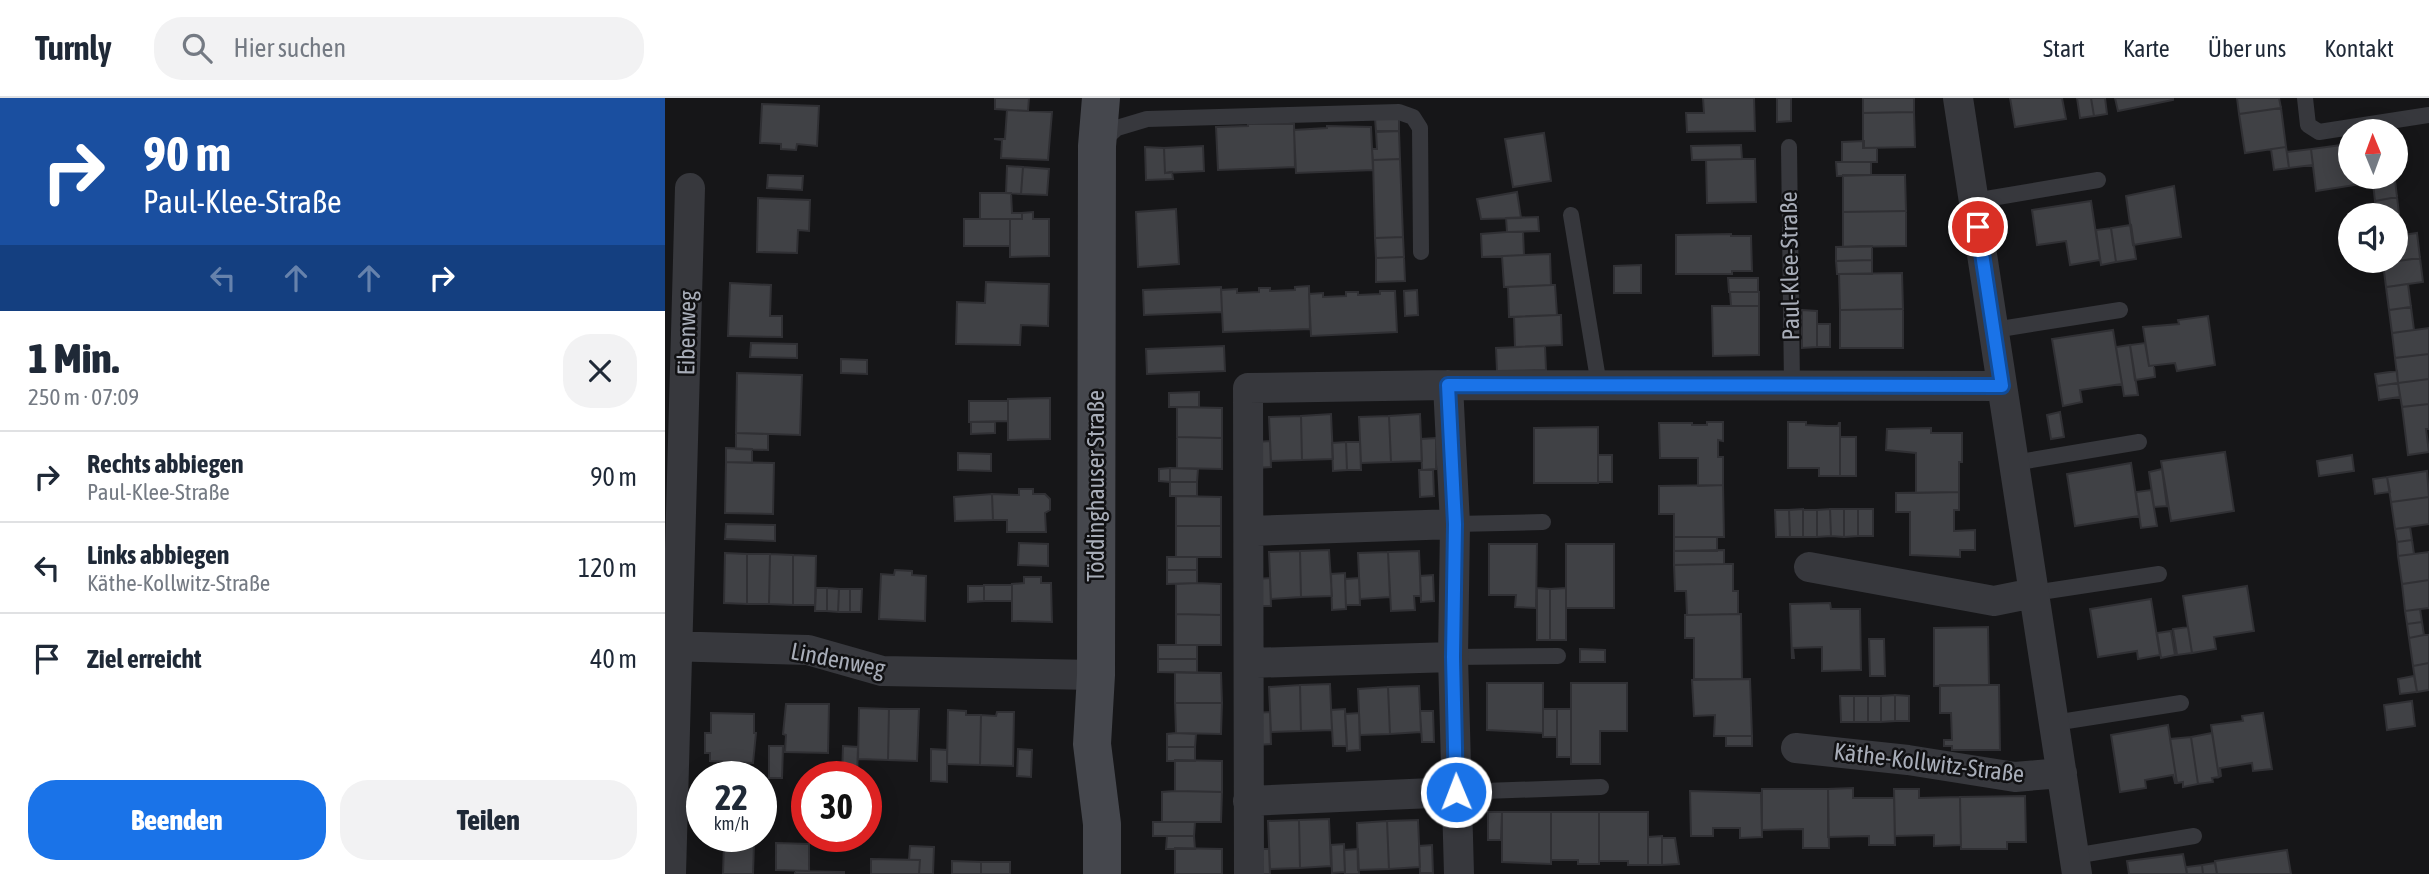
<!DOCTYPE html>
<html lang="de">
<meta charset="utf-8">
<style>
:root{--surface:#fff;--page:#f2f2f3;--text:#1f2937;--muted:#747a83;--line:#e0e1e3;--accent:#1a73e8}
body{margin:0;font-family:"Asap Condensed",sans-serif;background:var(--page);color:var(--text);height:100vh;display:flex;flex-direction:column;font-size:26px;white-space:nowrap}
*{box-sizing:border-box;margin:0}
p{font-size:23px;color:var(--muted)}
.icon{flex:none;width:38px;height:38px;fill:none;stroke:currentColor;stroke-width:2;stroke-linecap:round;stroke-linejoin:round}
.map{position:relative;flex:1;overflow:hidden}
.side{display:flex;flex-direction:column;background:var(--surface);width:665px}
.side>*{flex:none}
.guide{background:#1a4fa0;color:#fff;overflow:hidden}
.needle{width:46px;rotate:359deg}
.controls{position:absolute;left:1673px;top:21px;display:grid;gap:14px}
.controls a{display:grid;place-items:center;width:70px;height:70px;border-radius:50%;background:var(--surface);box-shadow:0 4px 18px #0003;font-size:35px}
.speed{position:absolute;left:21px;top:663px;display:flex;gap:14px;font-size:35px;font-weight:700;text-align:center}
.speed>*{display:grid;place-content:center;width:91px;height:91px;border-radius:50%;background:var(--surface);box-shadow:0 4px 18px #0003;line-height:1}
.speed small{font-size:18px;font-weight:400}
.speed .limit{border:10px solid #d22;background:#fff;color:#111}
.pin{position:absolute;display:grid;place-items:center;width:60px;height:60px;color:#fff;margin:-30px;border:4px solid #fff;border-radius:50%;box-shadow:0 2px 7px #0007}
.me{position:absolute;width:77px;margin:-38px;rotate:359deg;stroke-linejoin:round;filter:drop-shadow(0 0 5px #0008)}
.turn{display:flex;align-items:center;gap:24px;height:147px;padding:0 28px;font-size:32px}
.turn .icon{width:91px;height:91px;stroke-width:2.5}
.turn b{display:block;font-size:49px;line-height:60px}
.lanes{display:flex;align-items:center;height:66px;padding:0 28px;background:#0003;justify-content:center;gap:35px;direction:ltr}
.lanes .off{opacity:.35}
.round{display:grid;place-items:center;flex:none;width:74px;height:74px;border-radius:28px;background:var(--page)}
.headline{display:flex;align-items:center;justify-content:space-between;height:119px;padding:0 28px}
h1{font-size:42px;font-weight:800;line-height:52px}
.cta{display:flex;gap:14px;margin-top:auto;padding:14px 28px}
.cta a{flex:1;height:80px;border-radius:28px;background:var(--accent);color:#fff;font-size:28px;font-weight:800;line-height:80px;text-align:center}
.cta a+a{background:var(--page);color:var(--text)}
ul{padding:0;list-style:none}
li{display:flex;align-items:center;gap:21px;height:91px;padding:0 28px;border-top:2px solid var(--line)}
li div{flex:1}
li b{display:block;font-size:26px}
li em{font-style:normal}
header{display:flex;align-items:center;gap:42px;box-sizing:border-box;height:98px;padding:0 35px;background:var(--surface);border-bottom:2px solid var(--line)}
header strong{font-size:33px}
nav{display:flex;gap:38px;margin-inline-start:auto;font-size:24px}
.search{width:490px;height:63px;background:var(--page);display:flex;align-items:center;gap:18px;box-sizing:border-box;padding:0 24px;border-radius:28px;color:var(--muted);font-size:26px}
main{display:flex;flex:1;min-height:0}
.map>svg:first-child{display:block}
.building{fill:#404145;stroke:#303034;stroke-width:2}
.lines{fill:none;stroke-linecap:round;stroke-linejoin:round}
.lane{stroke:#37383d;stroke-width:16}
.street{stroke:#37383d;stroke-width:30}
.secondary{stroke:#45474d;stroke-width:38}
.route-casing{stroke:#114b97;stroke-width:18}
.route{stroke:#1a73e8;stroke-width:12}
.labels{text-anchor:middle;stroke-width:5;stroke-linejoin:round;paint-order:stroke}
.street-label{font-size:24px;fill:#a8adb8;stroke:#111113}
</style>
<header>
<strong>Turnly</strong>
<div class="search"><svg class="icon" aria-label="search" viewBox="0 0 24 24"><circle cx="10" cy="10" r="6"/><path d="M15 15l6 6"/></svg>Hier suchen</div>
<nav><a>Start</a><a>Karte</a><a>Über uns</a><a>Kontakt</a></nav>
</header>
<main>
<section class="side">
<div class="guide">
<div class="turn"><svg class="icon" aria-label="right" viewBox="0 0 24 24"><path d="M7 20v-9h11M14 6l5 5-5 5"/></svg><div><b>90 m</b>Paul-Klee-Straße</div></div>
<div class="lanes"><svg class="icon off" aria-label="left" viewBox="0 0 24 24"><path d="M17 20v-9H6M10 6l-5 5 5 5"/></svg><svg class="icon off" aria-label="ahead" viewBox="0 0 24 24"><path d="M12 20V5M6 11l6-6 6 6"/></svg><svg class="icon off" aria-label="ahead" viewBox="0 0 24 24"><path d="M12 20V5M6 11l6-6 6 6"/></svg><svg class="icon" aria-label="right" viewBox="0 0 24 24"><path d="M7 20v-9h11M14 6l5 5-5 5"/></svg></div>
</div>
<div class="headline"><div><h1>1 Min.</h1><p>250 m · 07:09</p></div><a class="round"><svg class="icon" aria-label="close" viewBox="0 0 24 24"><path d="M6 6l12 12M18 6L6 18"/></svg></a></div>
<ul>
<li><svg class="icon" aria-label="right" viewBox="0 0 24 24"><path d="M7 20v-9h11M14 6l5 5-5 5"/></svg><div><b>Rechts abbiegen</b><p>Paul-Klee-Straße</p></div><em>90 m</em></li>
<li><svg class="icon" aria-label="left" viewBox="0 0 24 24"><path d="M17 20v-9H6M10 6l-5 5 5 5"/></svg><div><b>Links abbiegen</b><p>Käthe-Kollwitz-Straße</p></div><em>120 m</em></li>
<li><svg class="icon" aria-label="arrive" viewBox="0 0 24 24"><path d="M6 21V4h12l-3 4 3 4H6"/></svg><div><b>Ziel erreicht</b></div><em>40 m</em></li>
</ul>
<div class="cta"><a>Beenden</a><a>Teilen</a></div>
</section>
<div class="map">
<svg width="1764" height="776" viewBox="0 0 1764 776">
<rect width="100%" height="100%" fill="#161618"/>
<path class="building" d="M330 0H364L363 13 330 11Z
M1038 0H1089L1090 33 1022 34 1021 15H1039Z
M1112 0H1126V23L1112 24Z
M1198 0H1249V14L1198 15Z
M1345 0H1397L1401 21 1350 29Z
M1412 0H1426L1429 18 1415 20Z
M1426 0H1440L1442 16 1429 18Z
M1450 0H1508V2L1453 13Z
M1572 0H1614L1616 10 1574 16Z
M97 6 154 8 152 48 132 46 131 52 116 51V46L95 45Z
M1616 10 1621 49 1580 55 1574 16Z
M342 12 387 14 383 62 336 60 337 42 329 41H340Z
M1249 14 1250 49 1198 50V15Z
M710 20H734V33L711 34Z
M583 26H629L630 69 553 72 551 29 583 28Z
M662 28 706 29 708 72 631 75 629 32 662 30Z
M711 33H734L735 61 708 62 707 51H712Z
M879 35 886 83 848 89 840 41Z
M1199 43V50H1212V64H1177V44Z
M1684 46 1685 79H1689L1690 87 1651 93 1646 51Z
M1076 47 1077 61 1027 62 1026 48Z
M538 48 539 73 500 75 499 50Z
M480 49 499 50 500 75 507 74 508 81 481 82Z
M1621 49 1624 70 1609 72 1606 51Z
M1646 51 1648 67 1624 70 1622 54Z
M735 61 738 139 710 140 708 62Z
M1077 61H1090L1091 104 1042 105 1041 62Z
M1171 64H1206V77L1172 78Z
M342 68 358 69 356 96 341 95Z
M358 69 384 71 382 97 356 96Z
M103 77 138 78 137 92 102 90Z
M1178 77H1240L1241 113 1178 114Z
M1689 79H1729L1730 82 1690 87Z
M1730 82 1732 99 1710 103 1708 85Z
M1509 88 1516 139 1468 147 1461 98Z
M852 94 856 120 816 121 812 101Z
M315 95H346L347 115H357V121H315Z
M1732 99 1734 116 1712 117 1710 103Z
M93 100 145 102 144 133 133 132 132 155 92 154Z
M1426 103 1435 162 1405 167 1401 143 1372 147 1367 112Z
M511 111 514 166 473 169 471 114Z
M1241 113V148L1178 149V114Z
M368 114V121H384V158L345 159V121H357V115Z
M873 119 874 133 842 134 841 120Z
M299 121H345V148H299Z
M1466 127 1471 161 1451 164 1446 130Z
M1446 130 1451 164 1436 167 1431 132Z
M842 134H858L859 157 817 159 816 136Z
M1752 135 1755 160 1718 165V163H1731V138Z
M1066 136V138H1086L1087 173H1067V176H1011V137Z
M738 139 739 159 711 160 710 140Z
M1207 148V162L1171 163V149Z
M885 156 886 187 839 189 837 158Z
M739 159 740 183 711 184V160Z
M1755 160 1758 184 1721 189 1718 165Z
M1207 162V176H1172L1171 163Z
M976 167V195H949V168Z
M1237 175 1238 211 1175 212 1174 176Z
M1063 180H1093V194H1064Z
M321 184 384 186 383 228 356 227 355 247 291 246 292 204 320 205Z
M65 185 106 187 105 218H117V239L63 238Z
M1743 186 1746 209 1724 212 1721 189Z
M886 187H890L892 217 844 219 843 189Z
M644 188 645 231 558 234 556 192 572 191V195L594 194V190H605V193L630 192V189Z
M556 189 557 214 479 217 478 192Z
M752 192 753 217 740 218 739 193Z
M715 193H730L732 234 646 238 644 196 658 195V199L681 198V194H693V197L715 196Z
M1065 194H1094V208H1066Z
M1047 208H1094V257L1048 258Z
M1746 209 1749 232 1727 235 1724 212Z
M1238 211V250H1175V212Z
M1137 212 1152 213V249L1137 250Z
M892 217H896L897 247 850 249 849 219Z
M1543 218 1550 267 1512 273 1510 265 1484 268 1478 229 1514 226 1513 222Z
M1152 226H1165V249H1152Z
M1764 230V256L1730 260 1727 235Z
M1448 232 1457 286 1415 292 1417 304 1398 308 1387 241Z
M86 245 132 246V260L85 259Z
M1480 245 1484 268H1489L1490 279 1470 282 1465 247Z
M1465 247 1473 297 1459 298 1451 249Z
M559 248 560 273 482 276 481 251Z
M880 248 881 272 832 273 831 250Z
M1764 256V281L1733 285 1730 260Z
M176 261 202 262V276L176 275Z
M1732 273 1733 285 1712 288 1710 276Z
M72 275 137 277 135 337 71 335Z
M1764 281V306L1737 309 1733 285Z
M1733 285 1735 299 1714 302 1712 288Z
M534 294V309H504V295Z
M385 300V341L343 342V301Z
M304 303H343V323L304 324Z
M1764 306V331H1761L1764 354 1743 357 1737 309Z
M512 309 557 310V340L512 339Z
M1395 314 1399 339 1386 341 1382 317Z
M666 316 668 361 637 362 636 318Z
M755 316 757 363 726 364 724 318Z
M636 318 637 362 606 363 604 319Z
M724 318 726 364 696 365 694 319Z
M306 324H330V335L306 336Z
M1042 324H1058V343L1053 342V359H1058V387L1033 388V360H995L994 325H1027V327H1042Z
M1123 324H1141V327L1162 328H1173L1174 325H1175V378H1154V370H1123Z
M933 329V385H869V330Z
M1266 330V335H1297V364H1294V394L1251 395V355L1221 352 1222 331Z
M71 335 103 336V352L71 351Z
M512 339 557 340V371L512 370Z
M1175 339H1191V378H1175Z
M771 340V371L757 372 756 341Z
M605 343 606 369 592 370 591 344Z
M681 344H695L696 372H682Z
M681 344 682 372 668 373 667 345Z
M61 350 87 351V365L61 364Z
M1560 354 1569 413 1506 423 1496 363Z
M293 355 326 356V373L293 372Z
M933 357H947V384H933Z
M1687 357 1689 373 1654 378 1652 363Z
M61 364 109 365 108 416 60 415Z
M1466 365 1474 418 1410 428 1402 376Z
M505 370V384L494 383V371Z
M505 370 533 371 532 384H505Z
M1497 371 1502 408 1489 409 1484 374Z
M754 372H768L769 398 755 399Z
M1762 373 1764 399 1726 404 1722 379Z
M1722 379 1725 394 1710 396 1708 381Z
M505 384H532V398H505Z
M1058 387 1059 439H1009V416H994V388Z
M354 391H368V396H380L385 401V412L380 415 381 434H342V422H328L327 396 354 397Z
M1486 392 1492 428 1476 430 1471 394Z
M1294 394V412H1289V433L1310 432V452H1295V459L1245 457V414H1231V395Z
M327 396 328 422 290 423 289 399Z
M511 398 556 399V428H511Z
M1764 399V426L1730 431 1726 404Z
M1138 411V439H1125L1124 412Z
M1165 411 1166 438 1152 439V412Z
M1165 411H1179V439L1166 438Z
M1179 411H1193V438L1179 439Z
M1193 411H1208V438H1193Z
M1110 412H1124L1125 439H1111Z
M1138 412H1152V439H1138Z
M61 426 110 427V443L60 441Z
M511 428H556V459H511Z
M1745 429 1747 442 1732 444 1730 431Z
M1009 439H1052V453H1009Z
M1747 442 1749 456 1733 458 1732 444Z
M354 445 383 446V468L353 467Z
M824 446H872L871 510 850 509 851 497H824Z
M901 446H949V510H901Z
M664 452 667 498 636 499 635 453Z
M1059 452V466L1009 467V453Z
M635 453 636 499 606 501 604 454Z
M754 453 756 498H749L750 512 726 513 723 454Z
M723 454 725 499 695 501 693 455Z
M1764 454V482L1737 486 1733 458Z
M60 455 82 456V506L59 505Z
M82 456H105L104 506H82Z
M105 456 128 457V507L104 506Z
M128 457 151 458 150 507H128Z
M502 459H532V472H502Z
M1059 466H1068V493H1073V516L1022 517 1021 493H1010L1009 467Z
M230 472 247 473V477L261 478 260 523 214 521 216 476 229 477Z
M502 472H532V485L502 486Z
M680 475 681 511 667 512 666 476Z
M768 477 769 503 756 504 755 478Z
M359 479H376V485H386L387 524 347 523V486L359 485Z
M605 480 606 508H593L592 481Z
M694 480 695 507H681L680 481Z
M1764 482V510L1740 513 1737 486Z
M532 485 556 486V517L511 516V486Z
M319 487H347V503H319Z
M303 488H319V503L303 504Z
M1582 488 1589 533 1549 539 1551 551 1527 555 1518 498Z
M151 490H162V513H150Z
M162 490 174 491 173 514 162 513Z
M872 490 885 491V542H872Z
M901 490V542H885V491Z
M174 491H185V514H173Z
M185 491H197L196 514H185Z
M1486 501 1495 557 1473 561 1472 553 1433 559 1425 511Z
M1165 505 1166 511H1195L1196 572 1157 573V549L1128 550 1129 560H1127L1125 506Z
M1755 511 1757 524 1742 526 1740 513Z
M511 516 556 517V547H511Z
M1076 516 1077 581H1029V540H1020V517Z
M1757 524 1759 537 1744 540 1742 526Z
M1323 529 1324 587 1269 588V530Z
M1523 529 1527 555 1512 557 1508 531Z
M1506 533 1510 557 1496 560 1492 535Z
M1759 537H1764V565L1748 568 1744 540Z
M1204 541H1219L1220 578H1205Z
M493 547H532V561H493Z
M915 551 940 552V564H915Z
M493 561H532V575L493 574Z
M1764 565V592L1752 594 1748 568Z
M510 574 556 575 557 605H510Z
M1749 578 1752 594 1735 596 1733 581Z
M1085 581 1087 638H1049L1050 617 1029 618 1027 582Z
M822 585H878V635L822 632Z
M906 585H962V633H935V666H906Z
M665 586 667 632 636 633 635 587Z
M635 587 636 633 606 634 604 589Z
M1275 587H1334L1335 652H1287V648H1279V642H1287L1286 615H1275Z
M754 588 756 634 725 636 723 589Z
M723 589 725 636 695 637 693 591Z
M1230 597V623L1216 624V598Z
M1230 597 1244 598V623H1230Z
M1175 598H1189V624H1176Z
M1189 598H1203V624H1189Z
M1203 598H1216V624H1203Z
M1747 603 1750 628 1722 632 1719 607Z
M510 605H557L556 636 511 635Z
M121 606H164L163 655 120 654 121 637 118 636Z
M194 610 224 611 223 662 193 661Z
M224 611H254L252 663 223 662Z
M680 611 682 648H668L666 612Z
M878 611H892V639H878Z
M892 611H906V659H892Z
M283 612 301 613V617H316L315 667 282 666Z
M755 613H768L769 644H757Z
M332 614H349L348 668 315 667 316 617 331 618Z
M605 614 606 646 592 647 590 615Z
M46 615 89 616V635H91L88 665 45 663V655H40V635H46Z
M694 615 695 652 682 653 680 616Z
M1598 615 1607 671 1588 673 1587 665 1555 670 1556 678 1554 679 1546 627 1578 623 1577 618Z
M1503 627 1512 685H1510L1508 677 1480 682 1481 690 1455 694 1446 637Z
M511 635 531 636 530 649H502V636Z
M1547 635 1554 679 1547 680 1548 684 1533 686 1526 639Z
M1061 638H1087V648H1061Z
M1526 639 1533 686 1518 689V684L1512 685 1505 641Z
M104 648H118L117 680H104Z
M178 648 193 649 192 679H177Z
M502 649H530V663H502Z
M266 651 282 652V684L266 683Z
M353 651 367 652 366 679 352 678Z
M510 662 557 663V694L510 693Z
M1188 690V700H1229L1230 747H1204V738L1163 739V691Z
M1097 691H1163L1164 750H1138V731L1097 732Z
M1229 691H1254V700L1295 699 1296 747 1269 748V737L1230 738Z
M510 693 557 694 556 724H497V694Z
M1025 693 1096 695 1097 739 1075 740V730H1048V738H1026Z
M1360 698 1361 744H1342V751H1296L1295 699Z
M823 714H837L836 742H823Z
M837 714H886V766L837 764Z
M886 714H934V766H913V762H886Z
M934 714H983V767H963V763H934Z
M664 721 666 768 635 770 634 722Z
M634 722 635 770 605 771 603 723Z
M753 722 755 769 724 771 722 723Z
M722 723 724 771 693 772 692 725Z
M488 724H530L529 738H488Z
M502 738H529L530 751H501Z
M997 738V767H983V739Z
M997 740H1010L1014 766 997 767Z
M59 744 89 745 88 776H58Z
M111 745 144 746V773L111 772Z
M679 746 680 774 667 775 666 747Z
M767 747 768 775H755L754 748Z
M245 748 269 749 268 776H254L255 762H244Z
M510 750 557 751V776H510Z
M590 751H604L605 776H591Z
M693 751 694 776H680L679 752Z
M1622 752 1626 776H1552L1550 763Z
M1518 756 1522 776H1464L1462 763Z
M206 761 255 762 254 776H206Z
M287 763 316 764V776H287Z
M316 764H345V776H316Z
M1550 765 1552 776H1538L1537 767Z
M1537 767 1538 776H1522L1521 769Z
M130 773 179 774V776H130Z"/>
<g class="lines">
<path class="lane" d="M1640 0 1643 27 1654 34 1764 17
M437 44 452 30 482 21 734 14 748 19 755 30 756 154
M1124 49 1127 287
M1309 103 1433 82
M906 117 934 287
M1329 232 1455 212
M1349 365 1474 344
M790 426 878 424
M1369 495 1494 476
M788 559 893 558
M1389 625 1516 605
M791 694 936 689
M1409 758 1529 738"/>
<path class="street" d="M1293 0 1412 776
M783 287 790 426 788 559 794 776
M584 433 790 426
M1144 469 1329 503 1369 495
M0 548 143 552 217 573 431 577
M584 565 788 559
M1131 650 1243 662 1350 679 1397 675
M583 703 791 694
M6 776 25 90
M584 776 583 290 783 287 1337 288"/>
<path class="secondary" d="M436 0 432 48 431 577 427 646 437 726V776"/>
</g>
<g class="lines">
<defs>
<path id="route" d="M791 694 788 559 790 426 783 287 1337 288 1313 129"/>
</defs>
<use href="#route" class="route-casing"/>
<use href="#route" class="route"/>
</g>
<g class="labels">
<g class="street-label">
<text transform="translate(1125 168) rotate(-91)" y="8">Paul-Klee-Straße</text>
<text transform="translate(22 235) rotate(-89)" y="8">Eibenweg</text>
<text transform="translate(431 388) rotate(-90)" y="8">Töddinghauser Straße</text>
<text transform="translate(173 562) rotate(11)" y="8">Lindenweg</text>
<text transform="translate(1264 665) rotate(7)" y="8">Käthe-Kollwitz-Straße</text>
</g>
</g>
</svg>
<div class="controls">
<a><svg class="needle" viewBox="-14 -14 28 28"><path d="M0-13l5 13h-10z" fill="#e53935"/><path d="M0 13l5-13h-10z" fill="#747a83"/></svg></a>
<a><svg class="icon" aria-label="sound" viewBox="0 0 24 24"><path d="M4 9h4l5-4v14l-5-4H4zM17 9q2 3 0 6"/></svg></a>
</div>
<div class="speed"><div>22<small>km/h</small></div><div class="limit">30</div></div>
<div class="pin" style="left:1313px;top:129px;background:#d93025"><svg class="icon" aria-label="arrive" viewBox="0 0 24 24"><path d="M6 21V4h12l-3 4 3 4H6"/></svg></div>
<svg class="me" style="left:791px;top:694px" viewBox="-20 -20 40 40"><circle r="17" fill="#1a73e8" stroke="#fff" stroke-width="3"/><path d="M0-11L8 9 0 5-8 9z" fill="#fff"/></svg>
</div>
</main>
